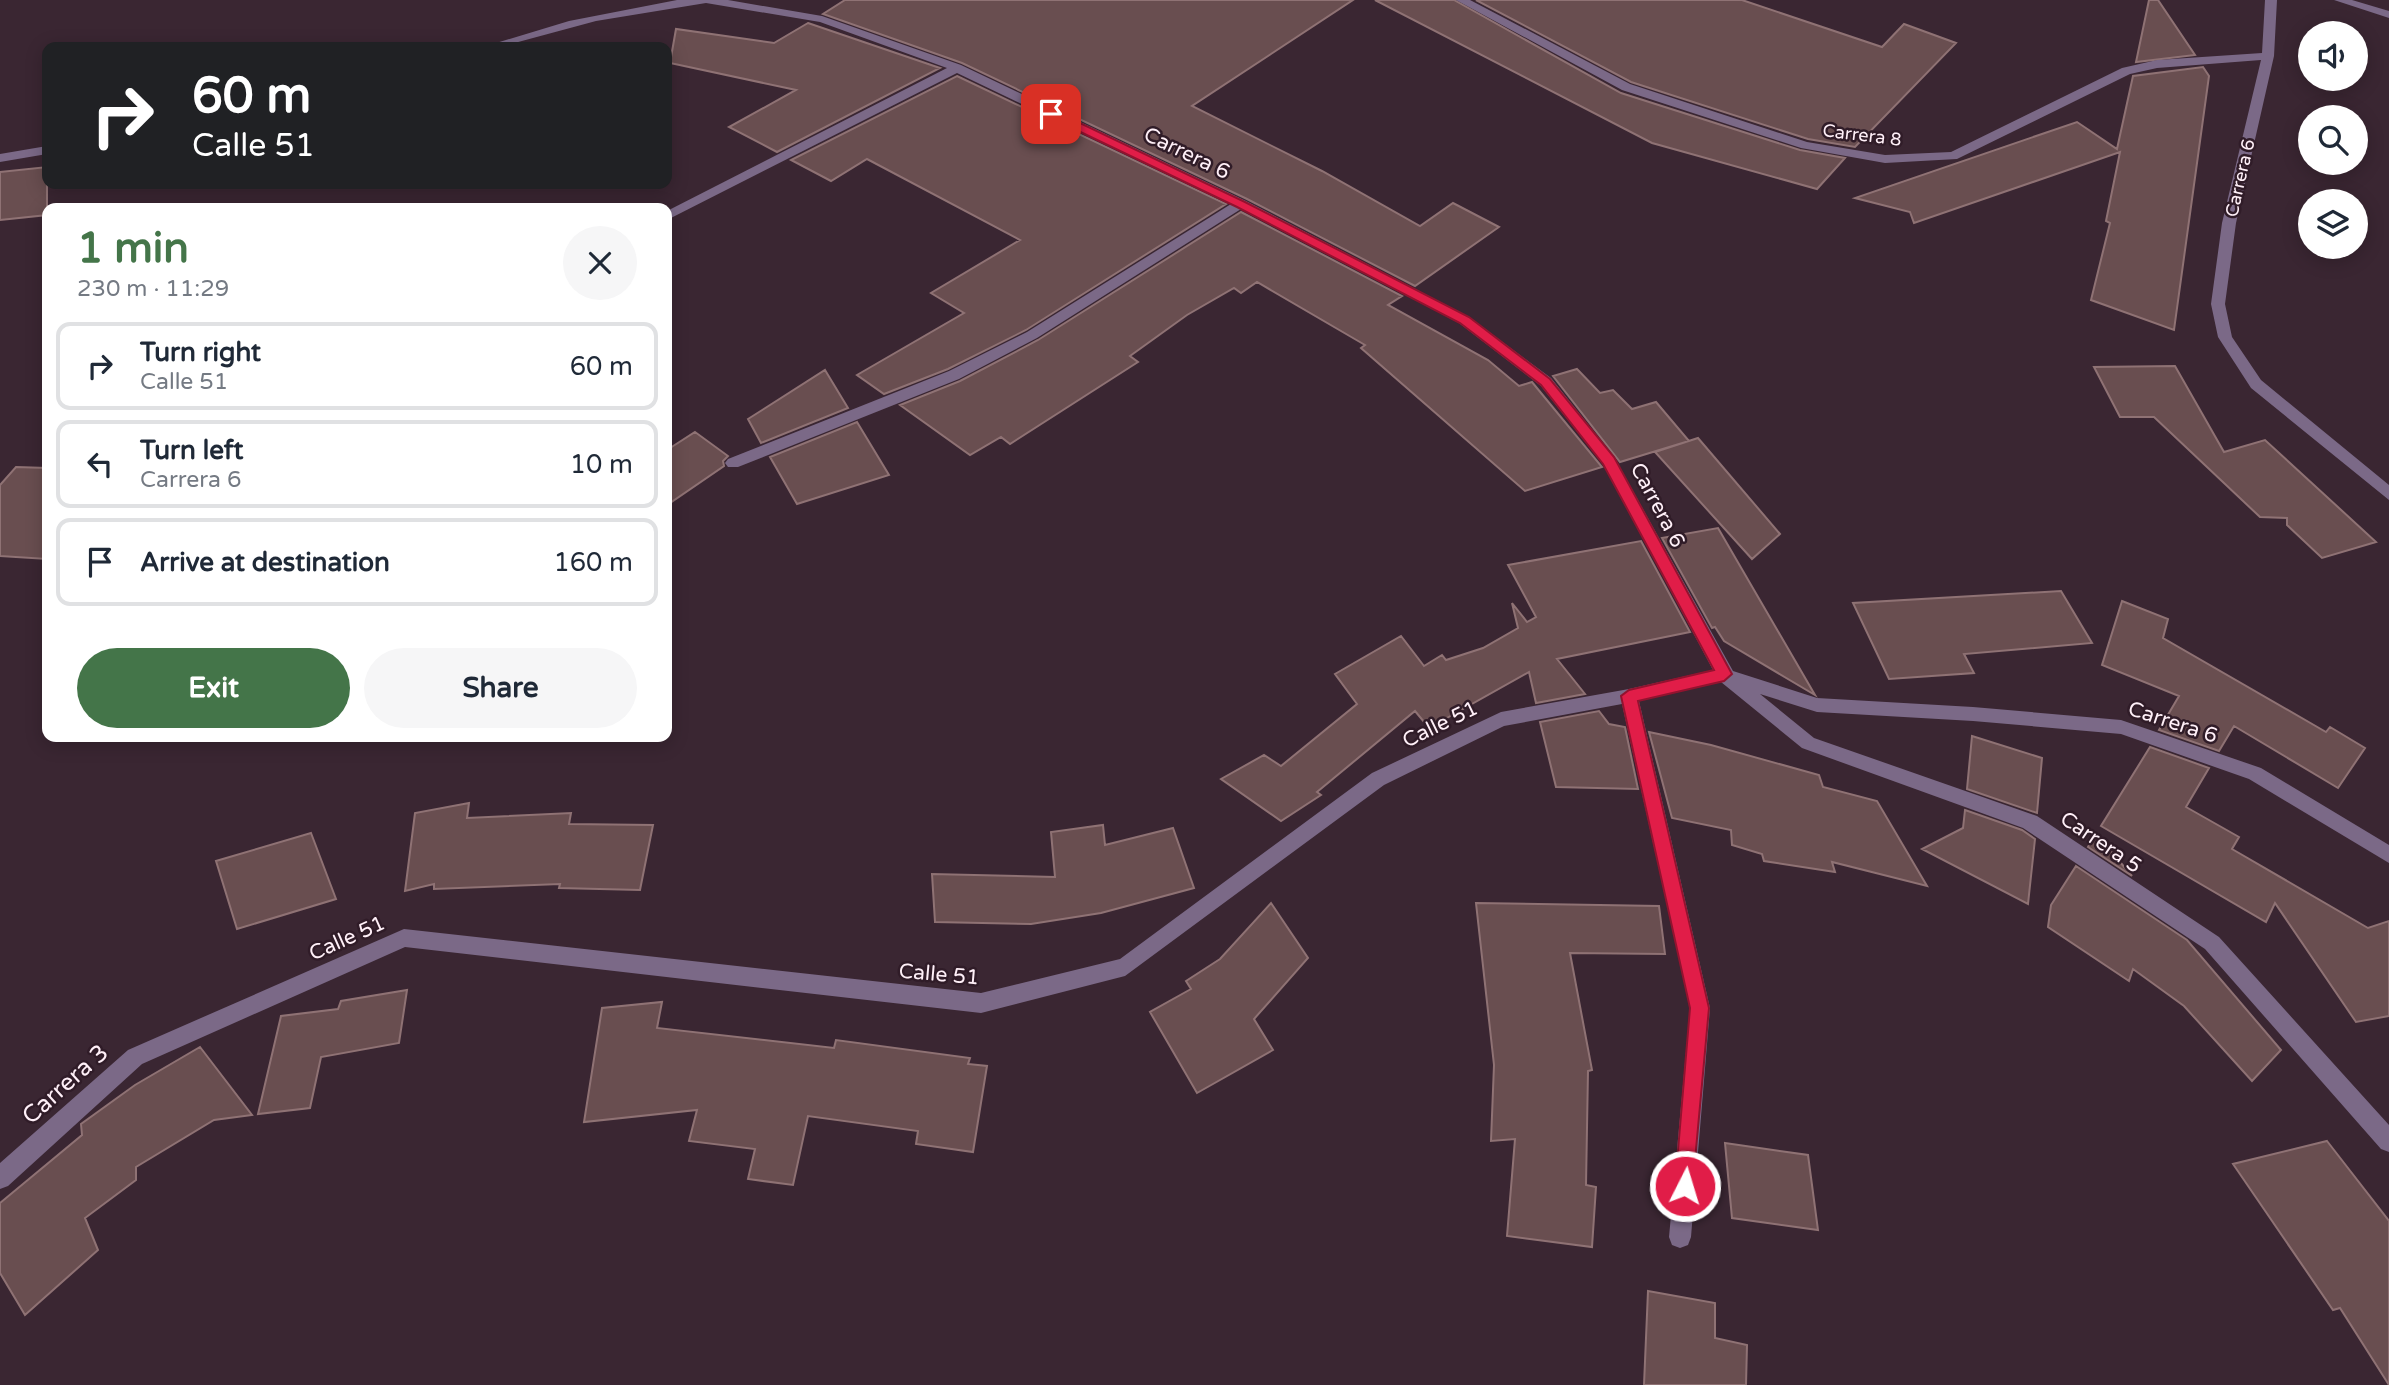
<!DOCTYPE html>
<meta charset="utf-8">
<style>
:root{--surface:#fff;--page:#f6f6f7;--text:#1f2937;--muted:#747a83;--line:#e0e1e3;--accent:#447549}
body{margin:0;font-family:"Varela Round",sans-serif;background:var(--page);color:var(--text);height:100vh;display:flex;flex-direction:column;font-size:26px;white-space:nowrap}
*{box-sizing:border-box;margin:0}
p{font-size:23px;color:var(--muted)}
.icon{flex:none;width:38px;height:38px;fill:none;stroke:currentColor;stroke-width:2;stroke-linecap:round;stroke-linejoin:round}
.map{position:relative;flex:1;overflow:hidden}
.side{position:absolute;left:42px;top:203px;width:630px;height:539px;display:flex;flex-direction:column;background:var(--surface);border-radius:14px;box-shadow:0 4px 18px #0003}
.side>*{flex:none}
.top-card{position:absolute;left:42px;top:42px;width:630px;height:147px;border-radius:14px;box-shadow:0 4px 18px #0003;background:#202124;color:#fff;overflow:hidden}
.buttons{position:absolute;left:2298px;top:21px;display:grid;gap:14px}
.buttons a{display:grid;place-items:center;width:70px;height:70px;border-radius:50%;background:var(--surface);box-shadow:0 4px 18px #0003;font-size:35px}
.pin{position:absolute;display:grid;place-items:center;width:60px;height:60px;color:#fff;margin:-30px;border-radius:14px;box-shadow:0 4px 10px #0006}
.me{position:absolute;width:77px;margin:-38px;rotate:5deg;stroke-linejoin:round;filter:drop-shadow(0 0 5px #0008)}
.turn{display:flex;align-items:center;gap:24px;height:147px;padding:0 35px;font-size:32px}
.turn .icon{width:91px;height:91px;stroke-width:2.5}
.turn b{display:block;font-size:49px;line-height:60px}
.round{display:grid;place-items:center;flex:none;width:74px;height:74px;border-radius:37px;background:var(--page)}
.overview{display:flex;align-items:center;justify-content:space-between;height:119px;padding:0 35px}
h1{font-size:42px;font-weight:700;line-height:52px;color:var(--accent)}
.action{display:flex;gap:14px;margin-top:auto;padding:14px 35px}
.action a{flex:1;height:80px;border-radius:42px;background:var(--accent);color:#fff;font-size:28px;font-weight:700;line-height:80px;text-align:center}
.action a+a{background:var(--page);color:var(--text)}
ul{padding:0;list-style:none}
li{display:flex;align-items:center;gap:21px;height:88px;margin:0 14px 10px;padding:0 21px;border:4px solid var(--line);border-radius:14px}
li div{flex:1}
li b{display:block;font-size:26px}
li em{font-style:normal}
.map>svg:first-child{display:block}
.building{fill:#694e50;stroke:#8f7274;stroke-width:2}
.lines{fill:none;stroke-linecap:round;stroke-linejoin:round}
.street{fill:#7b6987;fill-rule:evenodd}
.route{fill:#e11d48;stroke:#92132f;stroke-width:2}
.labels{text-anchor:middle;stroke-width:5;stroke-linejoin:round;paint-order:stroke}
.far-street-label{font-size:18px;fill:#fff0f8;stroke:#301c28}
.street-label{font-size:21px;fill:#fff0f8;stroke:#301c28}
.near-street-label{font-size:24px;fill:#fff0f8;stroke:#301c28}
</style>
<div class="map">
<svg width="2389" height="1385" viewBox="0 0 2389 1385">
<rect width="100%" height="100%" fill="#3a2632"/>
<path class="building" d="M845 0H1353L1192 106 1322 171 1420 226 1453 203 1499 227 1415 286 1247 199 962 63 823 14Z
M1375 0H1454L1621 93 1800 150 1845 158 1817 189 1652 143Z
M1476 0H1742L1882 47 1904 24 1956 43 1855 147 1808 139 1631 82Z
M2149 0H2158L2195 55 2136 62Z
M808 23 940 68 777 152 729 127 796 90 670 63 676 29 774 43Z
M2203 67 2209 76 2174 330 2091 300 2110 223 2106 221 2120 152 1914 223 1910 212 1855 198 2077 122 2117 149 2133 76Z
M957 76 1226 204 1026 330 948 369 884 394 857 375 964 313 931 293 1020 240 867 159 831 181 791 160Z
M47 167V215L0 220V172Z
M1241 212 1402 296 1388 305 1488 360 1519 386 1532 382 1602 467 1525 491 1361 348 1365 345 1257 282 1241 293 1234 288 1187 315 1130 356 1138 362 1010 444 1001 437 970 455 900 405 960 381 1038 340Z
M2175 366 2224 452 2265 440 2376 542 2322 558 2287 525V518L2260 517 2154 417H2120L2094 367Z
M1577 369 1600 393 1613 390 1632 409 1656 402 1689 441 1620 462 1553 376Z
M825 370 848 408 761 443 748 419Z
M857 422 889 475 797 504 770 457Z
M695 432 728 456 723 461 724 466 667 505V450Z
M1698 438 1780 534 1752 559 1655 452Z
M16 467 47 468V559L0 556V485Z
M1718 528 1815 695 1724 641 1715 627 1712 628 1662 538Z
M1641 541 1690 632 1557 659 1585 694 1536 703 1529 672 1429 728 1415 711 1317 792 1321 795 1281 821 1221 779 1264 755 1281 766 1357 704 1335 674 1401 636 1424 666 1442 655 1446 660 1483 648 1518 628 1512 603 1527 622 1536 617 1508 565Z
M2061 591 2092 643 1964 654 1974 673 1889 679 1853 603Z
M2122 601 2168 619 2163 638 2326 732 2330 727 2365 748 2338 788 2234 726 2219 751 2159 730 2179 696 2102 665Z
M1599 711 1609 724 1625 727 1638 789 1556 787 1540 722Z
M1649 732 1711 745 1819 775 1823 787 1877 801 1927 886 1832 862 1835 872 1764 861 1762 854 1732 845 1731 830 1672 818Z
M1972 736 2042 758 2037 813 1967 789Z
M2150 747 2209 768 2186 807 2239 837 2232 849 2368 928 2389 921V1016L2356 1022 2275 903 2266 922 2101 826Z
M469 803 467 818 571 813 569 824 653 825 640 890 559 888 560 884 434 889V884L405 891 415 813Z
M1965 810 2022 830 2035 839 2028 904 1922 849 1963 828Z
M1103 825 1105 845 1173 828 1194 888 1101 913 1031 924 935 922 932 874 1055 877 1051 832Z
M311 833 336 899 237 929 216 861Z
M2096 834 2132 876 2088 847Z
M2076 866 2187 940 2281 1050 2252 1081 2184 1006 2133 969 2129 981 2048 927 2051 905Z
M1271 903 1308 958 1254 1019 1273 1050 1197 1093 1150 1012 1191 989 1186 981 1220 959Z
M1476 903 1659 906 1665 954 1570 953 1592 1070 1588 1071 1586 1185 1596 1187 1592 1247 1507 1236 1515 1139 1491 1141 1494 1065Z
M407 990 399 1043 321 1057 310 1108 258 1114 281 1016 338 1009 341 1001Z
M662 1002 657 1028 834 1048 836 1040 970 1058 968 1064 987 1066 973 1152 916 1144 918 1131 808 1116 793 1185 748 1179 755 1149 689 1141 697 1110 584 1122 602 1008Z
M200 1047 252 1115 214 1120 136 1167V1180L85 1218 98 1250 25 1315 0 1273V1203L82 1135 81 1124 135 1085Z
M2327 1141 2389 1221V1385L2340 1308 2333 1310 2233 1164Z
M1725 1143 1808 1155 1818 1230 1732 1218Z
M1648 1291 1715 1303V1338L1747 1345 1746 1385H1644Z"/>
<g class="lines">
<path class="street" d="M677 0H728L822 16 961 65 1246 201 1469 317 1551 378 1614 457 1733 671 1817 698 1973 707 2121 720 2261 768 2389 845V863L2249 779 2121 734 1973 721 1817 712 1760 694 1814 738 2037 816 2219 937 2389 1125V1152L2381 1149 2205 949 2023 828 1802 748 1721 682 1639 701 1710 1008 1691 1237 1688 1245 1680 1248 1672 1245 1669 1237 1690 1008 1622 704 1504 726 1384 785 1125 976 981 1013 405 947 142 1064 8 1186 0 1189V1163L128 1050 404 929 981 993 1120 959 1372 773 1501 712 1629 689 1713 670 1603 464 1541 386 1459 323 1241 209 1037 338 959 379 738 467H728L725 463 728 459 949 371 1027 332 1231 204 957 73 667 220V211L947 68 820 22 706 3 596 21 500 47H483L569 21Z
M1456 0H1470L1630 84 1807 142 1885 155 1951 152 2122 68 2157 60 2262 53 2265 0H2277L2274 56 2236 223 2225 304 2232 337 2261 380 2389 485V500L2251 388 2218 337 2211 304 2222 223 2261 60 2157 68 2130 74 1957 159 1885 163 1801 148 1622 90Z
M2334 0H2352L2389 11V18Z
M47 146V154L0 162V154Z"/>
</g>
<path class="route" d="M1047 111H1055L1245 202 1469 317 1550 379 1614 457 1732 674 1724 681 1638 701 1709 1008 1692 1193 1685 1196 1678 1193 1675 1186 1690 1008 1621 696 1629 690 1714 670 1603 464 1541 385 1460 323 1237 207 1047 116Z"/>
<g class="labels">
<g class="far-street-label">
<text transform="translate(1862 135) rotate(7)" y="6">Carrera 8</text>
<text transform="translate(2240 178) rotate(-77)" y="6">Carrera 6</text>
</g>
<g class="street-label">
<text transform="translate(1187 153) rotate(26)" y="7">Carrera 6</text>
<text transform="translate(1658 505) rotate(62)" y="7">Carrera 6</text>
<text transform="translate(2173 722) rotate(18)" y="7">Carrera 6</text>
<text transform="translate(1440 724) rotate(-26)" y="7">Calle 51</text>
<text transform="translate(2101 842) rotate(34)" y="7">Carrera 5</text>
<text transform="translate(347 938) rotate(-24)" y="7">Calle 51</text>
<text transform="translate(939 974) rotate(5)" y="7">Calle 51</text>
</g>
<g class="near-street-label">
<text transform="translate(65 1084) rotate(-42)" y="8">Carrera 3</text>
</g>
</g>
</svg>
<div class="buttons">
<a><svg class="icon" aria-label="sound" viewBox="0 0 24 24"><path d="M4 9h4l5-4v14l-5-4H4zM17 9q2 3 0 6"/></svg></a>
<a><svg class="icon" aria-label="search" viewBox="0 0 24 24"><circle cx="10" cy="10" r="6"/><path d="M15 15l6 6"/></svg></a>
<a><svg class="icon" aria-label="layers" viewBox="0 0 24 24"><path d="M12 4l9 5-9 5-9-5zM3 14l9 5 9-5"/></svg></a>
</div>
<div class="pin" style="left:1051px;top:114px;background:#d93025"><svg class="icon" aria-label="arrive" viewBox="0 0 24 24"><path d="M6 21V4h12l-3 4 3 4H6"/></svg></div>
<svg class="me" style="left:1685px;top:1186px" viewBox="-20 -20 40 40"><circle r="17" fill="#e11d48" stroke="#fff" stroke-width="3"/><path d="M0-11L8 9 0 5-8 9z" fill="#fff"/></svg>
<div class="top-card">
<div class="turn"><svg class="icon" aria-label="right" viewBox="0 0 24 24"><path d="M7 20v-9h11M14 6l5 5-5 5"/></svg><div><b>60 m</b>Calle 51</div></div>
</div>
<section class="side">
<div class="overview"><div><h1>1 min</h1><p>230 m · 11:29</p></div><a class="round"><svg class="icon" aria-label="close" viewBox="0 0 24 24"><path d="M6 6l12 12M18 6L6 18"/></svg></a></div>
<ul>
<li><svg class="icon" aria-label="right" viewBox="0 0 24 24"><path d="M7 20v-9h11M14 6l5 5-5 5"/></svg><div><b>Turn right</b><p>Calle 51</p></div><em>60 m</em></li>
<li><svg class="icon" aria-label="left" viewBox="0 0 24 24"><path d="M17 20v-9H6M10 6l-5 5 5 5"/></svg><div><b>Turn left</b><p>Carrera 6</p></div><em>10 m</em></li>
<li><svg class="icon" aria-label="arrive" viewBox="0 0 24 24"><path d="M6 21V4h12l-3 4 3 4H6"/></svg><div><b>Arrive at destination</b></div><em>160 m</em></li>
</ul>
<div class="action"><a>Exit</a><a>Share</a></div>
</section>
</div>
